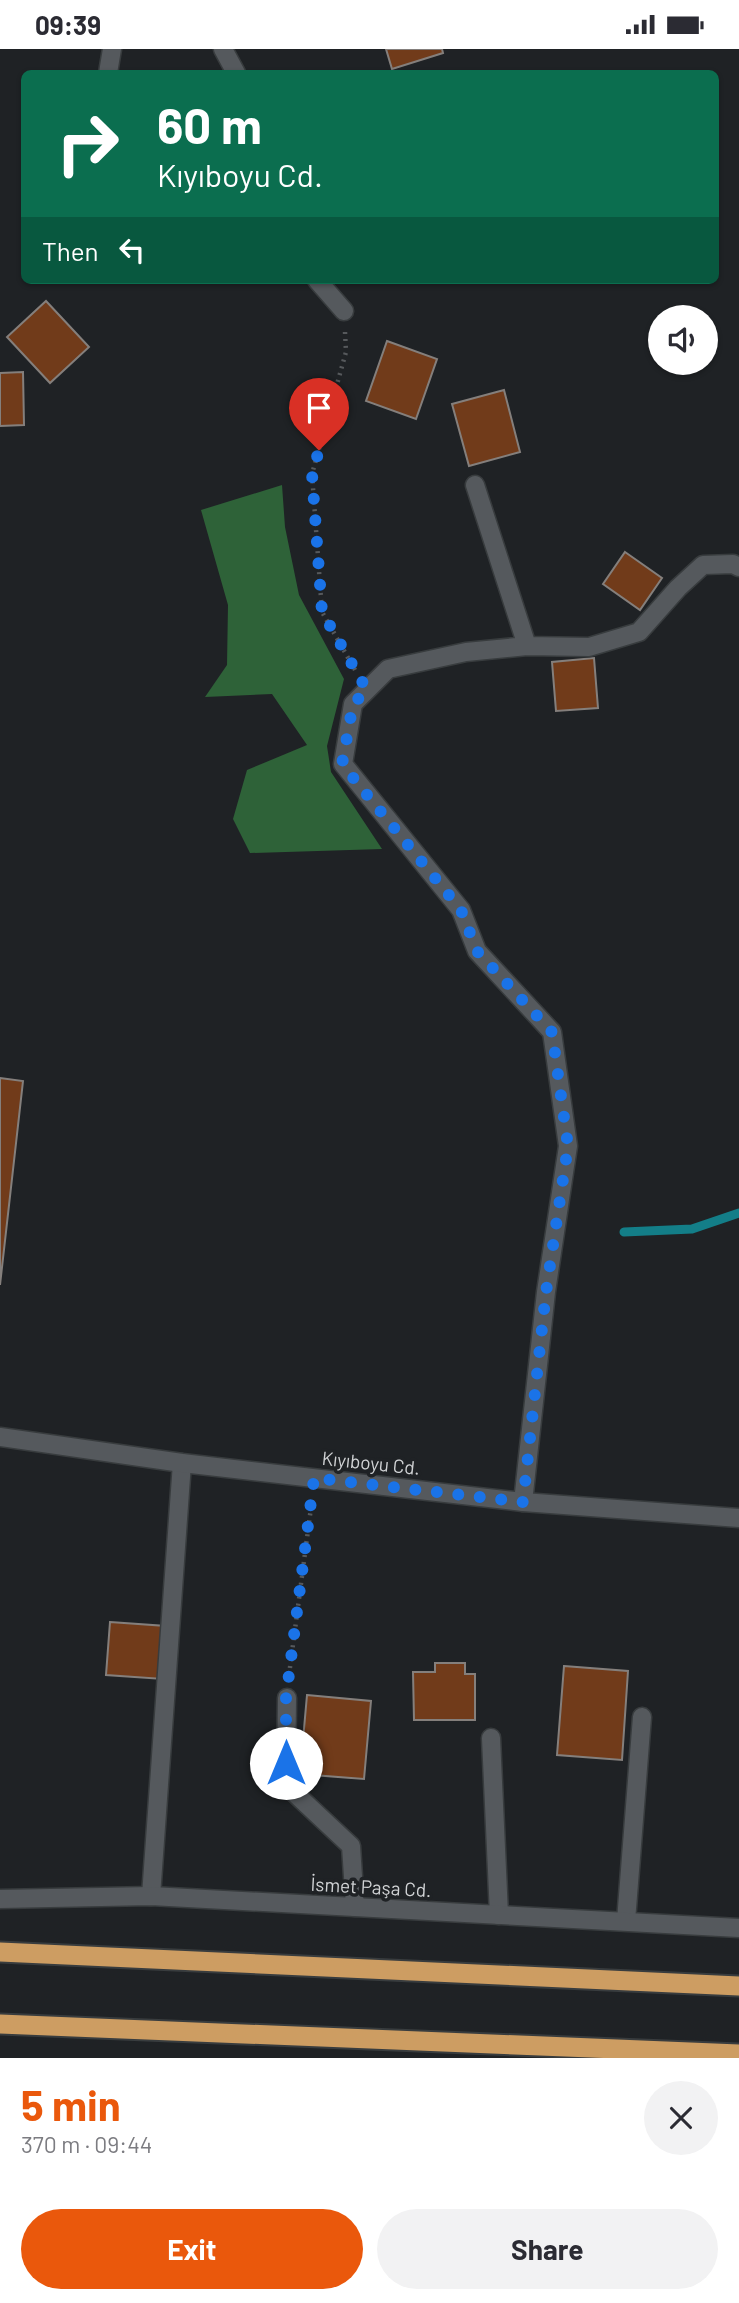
<!DOCTYPE html>
<meta charset="utf-8">
<style>
:root{--surface:#fff;--page:#f2f2f3;--text:#2b2b33;--muted:#7c7c81;--accent:#ea580c}
body{margin:0;font-family:Barlow,sans-serif;background:var(--page);color:var(--text);height:100vh;display:flex;flex-direction:column;font-size:26px;white-space:nowrap}
*{box-sizing:border-box;margin:0}
p{font-size:23px;color:var(--muted)}
.icon{flex:none;width:38px;height:38px;fill:none;stroke:currentColor;stroke-width:2;stroke-linecap:round;stroke-linejoin:round}
.map{position:relative;height:2009px;overflow:hidden}
.panel{display:flex;flex-direction:column;background:var(--surface);flex:1}
.panel>*{flex:none}
.banner{position:absolute;left:21px;top:21px;width:698px;height:214px;border-radius:10px;box-shadow:0 2px 5px #0004;background:#0b6e4f;color:#fff;overflow:hidden}
.buttons{position:absolute;left:648px;top:256px;display:grid;gap:14px}
.buttons a{display:grid;place-items:center;width:70px;height:70px;border-radius:50%;background:var(--surface);box-shadow:0 2px 5px #0004;font-size:35px}
.pin{position:absolute;display:grid;place-items:center;width:60px;height:60px;color:#fff;margin:-72px -30px;border-radius:50% 50% 50% 0;rotate:-45deg;box-shadow:0 0 7px #0007}
.pin .icon{rotate:45deg}
.me{position:absolute;width:77px;margin:-38px;rotate:0deg;stroke-linejoin:round;filter:drop-shadow(0 0 5px #0008)}
.turn{display:flex;align-items:center;gap:24px;height:147px;padding:0 21px;font-size:32px}
.turn .icon{width:91px;height:91px;stroke-width:2.5}
.turn b{display:block;font-size:49px;line-height:60px}
.then{display:flex;align-items:center;height:66px;padding:0 21px;background:#0003;gap:14px;font-size:26px}
.round{display:grid;place-items:center;flex:none;width:74px;height:74px;border-radius:37px;background:var(--page)}
.headline{display:flex;align-items:center;justify-content:space-between;height:119px;padding:0 21px}
h1{font-size:42px;font-weight:700;line-height:52px;color:var(--accent)}
.button{display:flex;gap:14px;margin-top:auto;padding:14px 21px}
.button a{flex:1;height:80px;border-radius:42px;background:var(--accent);color:#fff;font-size:28px;font-weight:700;line-height:80px;text-align:center}
.button a+a{background:var(--page);color:var(--text)}
.status{display:flex;justify-content:space-between;align-items:center;height:49px;padding:0 35px;background:var(--surface);direction:ltr}
.status svg{height:19px;fill:currentColor}
.map>svg:first-child{display:block}
.forest{fill:#2e6238}
.lines{fill:none;stroke-linecap:round;stroke-linejoin:round}
.stream{stroke:#137e88;stroke-width:9}
.building{fill:#713b1a;stroke:#847f7c;stroke-width:2}
.minor-casing{stroke:#383c3e;stroke-width:21}
.tertiary-casing{stroke:#383c3e;stroke-width:21}
.trunk-casing{stroke:#383c3e;stroke-width:23}
.path{stroke:#56595c;stroke-width:4.5;stroke-dasharray:2 5;stroke-linecap:butt}
.minor{stroke:#55595d;stroke-width:18}
.tertiary{stroke:#55595d;stroke-width:18}
.trunk{stroke:#cd9d62;stroke-width:19}
.route{stroke:#1a73e8;stroke-width:12;stroke-dasharray:0 21.6}
.labels{text-anchor:middle;stroke-width:7;stroke-linejoin:round;paint-order:stroke}
.street-label{font-size:19px;fill:#d1d3d5;stroke:#1f2225}
</style>
<div class="status"><b>09:39</b><svg viewBox="0 0 49 12"><path d="M0 12V9h3v3zM5 12V6h3v6zM10 12V3h3v9zM15 12V0h3v12zM26 1h20v11H26zM47 4h2v5h-2z"/></svg></div>
<div class="map">
<svg width="739" height="2009" viewBox="0 0 739 2009">
<rect width="100%" height="100%" fill="#1f2225"/>
<path class="forest" d="M282 436 285 478 299 546 344 630 327 697 331 723 382 800 250 804 233 770 247 721 307 696 272 645 205 648 227 616 228 556 201 461Z"/>
<g class="lines">
<path class="stream" d="M624 1183 692 1180 739 1164"/>
</g>
<path class="building" d="M386 0H442L443 4 392 20Z
M46 252 89 298 50 334 7 288Z
M387 292 437 310 416 370 366 352Z
M23 323 24 376 0 377V324Z
M504 341 520 403 469 417 452 355Z
M625 503 662 529 640 561 603 535Z
M594 609 598 659 556 662 552 613Z
M0 1029 23 1032 0 1236Z
M110 1573 166 1577 163 1630 106 1626Z
M435 1614H465V1625H475V1671H414L413 1623H435Z
M564 1617 628 1622 622 1711 557 1706Z
M307 1646 371 1652 364 1730 300 1725Z"/>
<g class="lines">
<defs>
<path id="minor" d="M223 0 236 24
M108 24 112 0
M317 231 344 262
M475 436 527 597
M523 1453 546 1243 568 1097 552 983 477 902 461 861 343 715 353 655 388 620 466 603 527 597 589 598 639 583 678 539 703 516 733 515 739 518
M287 1649 286 1736 351 1797 355 1858
M491 1689 499 1866
M151 1847 182 1414
M626 1872 642 1668"/>
<path id="tertiary" d="M0 1388 182 1414 523 1453 739 1469
M0 1850 151 1847 739 1879"/>
<path id="trunk" d="M0 1903 739 1937
M0 1975 739 2005"/>
</defs>
<use href="#minor" class="minor-casing"/>
<use href="#tertiary" class="tertiary-casing"/>
<use href="#trunk" class="trunk-casing"/>
<path class="path" d="M345 283 346 303 312 425 322 563 355 621
M289 1626 312 1451"/>
<use href="#minor" class="minor"/>
<use href="#tertiary" class="tertiary"/>
<use href="#trunk" class="trunk"/>
</g>
<g class="lines">
<path class="route" d="M286 1714V1649L314 1429 523 1453 546 1243 568 1097 552 983 477 902 461 861 342 715 353 655 367 641 322 563 312 425 319 401"/>
</g>
<g class="labels">
<g class="street-label">
<text transform="translate(371 1414) rotate(6)" y="7">Kıyıboyu Cd.</text>
<text transform="translate(371 1838) rotate(3)" y="7">İsmet Paşa Cd.</text>
</g>
</g>
</svg>
<div class="buttons">
<a><svg class="icon" aria-label="sound" viewBox="0 0 24 24"><path d="M4 9h4l5-4v14l-5-4H4zM17 9q2 3 0 6"/></svg></a>
</div>
<div class="pin" style="left:319px;top:401px;background:#d93025"><svg class="icon" aria-label="arrive" viewBox="0 0 24 24"><path d="M6 21V4h12l-3 4 3 4H6"/></svg></div>
<svg class="me" style="left:286px;top:1714px" viewBox="-20 -20 40 40"><circle r="19" fill="#fff"/><path d="M0-13L10 11 0 6-10 11z" fill="#1a73e8"/></svg>
<div class="banner">
<div class="turn"><svg class="icon" aria-label="right" viewBox="0 0 24 24"><path d="M7 20v-9h11M14 6l5 5-5 5"/></svg><div><b>60 m</b>Kıyıboyu Cd.</div></div>
<div class="then">Then<svg class="icon" aria-label="left" viewBox="0 0 24 24"><path d="M17 20v-9H6M10 6l-5 5 5 5"/></svg></div>
</div>
</div>
<section class="panel">
<div class="headline"><div><h1>5 min</h1><p>370 m · 09:44</p></div><a class="round"><svg class="icon" aria-label="close" viewBox="0 0 24 24"><path d="M6 6l12 12M18 6L6 18"/></svg></a></div>
<div class="button"><a>Exit</a><a>Share</a></div>
</section>
